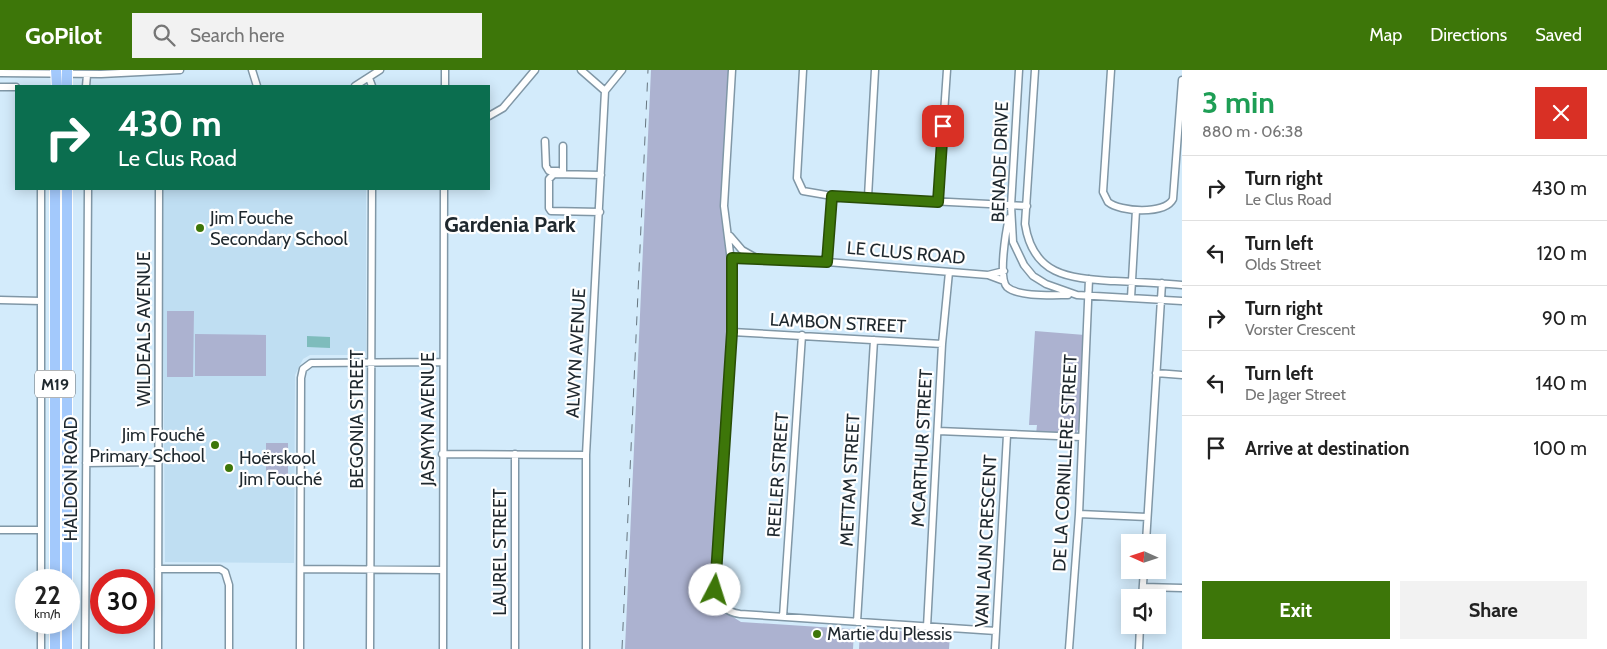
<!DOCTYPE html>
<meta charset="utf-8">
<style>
:root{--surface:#fff;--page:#f2f2f2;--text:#222;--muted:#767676;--line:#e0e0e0;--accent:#3d7609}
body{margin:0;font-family:Cabin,sans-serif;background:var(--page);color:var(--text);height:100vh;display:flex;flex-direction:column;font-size:19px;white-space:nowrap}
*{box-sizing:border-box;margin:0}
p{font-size:16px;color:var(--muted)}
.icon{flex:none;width:28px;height:28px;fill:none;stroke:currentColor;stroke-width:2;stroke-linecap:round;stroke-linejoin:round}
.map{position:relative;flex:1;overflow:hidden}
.panel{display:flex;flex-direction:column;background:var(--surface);width:425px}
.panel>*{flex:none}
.banner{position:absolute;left:15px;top:15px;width:475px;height:105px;border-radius:0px;box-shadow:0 2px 12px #0003;background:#0b6e4f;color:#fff;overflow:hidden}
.needle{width:32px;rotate:273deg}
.fabs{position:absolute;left:1121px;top:464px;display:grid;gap:10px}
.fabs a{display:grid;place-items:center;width:45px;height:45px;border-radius:0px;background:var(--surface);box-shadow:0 2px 12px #0003;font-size:25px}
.speed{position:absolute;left:15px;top:499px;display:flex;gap:10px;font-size:25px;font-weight:700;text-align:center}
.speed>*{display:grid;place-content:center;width:65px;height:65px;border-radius:50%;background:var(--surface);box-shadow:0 2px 12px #0003;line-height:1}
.speed small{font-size:12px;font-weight:400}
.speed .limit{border:8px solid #d22;background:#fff;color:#111}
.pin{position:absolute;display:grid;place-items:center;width:42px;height:42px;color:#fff;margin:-21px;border-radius:10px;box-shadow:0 2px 8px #0006}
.me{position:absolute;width:55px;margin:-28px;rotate:5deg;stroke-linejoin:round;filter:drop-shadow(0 0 4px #0008)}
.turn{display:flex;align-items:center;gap:18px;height:105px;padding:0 20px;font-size:22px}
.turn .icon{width:65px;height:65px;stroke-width:2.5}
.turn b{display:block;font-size:35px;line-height:42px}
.round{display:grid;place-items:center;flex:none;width:52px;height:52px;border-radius:0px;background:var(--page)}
.headline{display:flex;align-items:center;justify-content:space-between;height:85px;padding:0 20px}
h1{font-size:30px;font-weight:700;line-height:38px;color:#1e9e55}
.action{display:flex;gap:10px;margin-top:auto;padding:10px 20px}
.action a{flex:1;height:58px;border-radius:0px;background:var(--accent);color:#fff;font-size:20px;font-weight:700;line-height:58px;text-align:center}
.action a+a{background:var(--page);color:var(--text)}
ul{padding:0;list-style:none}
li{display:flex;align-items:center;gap:15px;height:65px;padding:0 20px;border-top:1px solid var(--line)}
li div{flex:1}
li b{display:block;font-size:19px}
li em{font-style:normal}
header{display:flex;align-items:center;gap:30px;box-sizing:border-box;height:70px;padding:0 25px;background:var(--accent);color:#fff}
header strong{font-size:24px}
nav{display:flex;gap:28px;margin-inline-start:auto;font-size:18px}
.search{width:350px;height:45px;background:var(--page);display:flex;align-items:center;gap:12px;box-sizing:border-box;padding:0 18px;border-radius:0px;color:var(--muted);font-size:19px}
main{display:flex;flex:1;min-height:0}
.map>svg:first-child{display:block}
.built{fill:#bfdef2}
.green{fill:#acb2d0}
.water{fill:#7ebcbc}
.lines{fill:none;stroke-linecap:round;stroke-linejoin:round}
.minor-casing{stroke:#8097a6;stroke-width:9}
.highway-casing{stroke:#fff;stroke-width:12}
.minor{stroke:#fff;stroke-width:6}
.highway{stroke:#a3c9fc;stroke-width:10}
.rail{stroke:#677680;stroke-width:1;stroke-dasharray:9 9;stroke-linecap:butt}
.route-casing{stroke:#284d06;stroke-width:12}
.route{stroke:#3d7609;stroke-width:9}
.poi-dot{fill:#3d7609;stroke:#fff;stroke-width:2}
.labels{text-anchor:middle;stroke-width:4.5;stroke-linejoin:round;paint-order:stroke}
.shield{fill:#fff;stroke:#62686d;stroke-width:1}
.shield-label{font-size:16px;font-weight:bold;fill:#1f282e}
.street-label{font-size:18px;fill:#1f282e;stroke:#fff}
.poi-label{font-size:18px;fill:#1f282e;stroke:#fff;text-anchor:start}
.district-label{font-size:22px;font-weight:bold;fill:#1f282e;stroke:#fff}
</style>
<header>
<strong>GoPilot</strong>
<div class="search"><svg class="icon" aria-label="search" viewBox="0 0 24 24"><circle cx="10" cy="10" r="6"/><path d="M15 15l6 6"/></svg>Search here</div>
<nav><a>Map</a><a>Directions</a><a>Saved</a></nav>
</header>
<main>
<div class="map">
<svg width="1182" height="579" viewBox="0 0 1182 579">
<rect width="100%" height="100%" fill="#d3ebfb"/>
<path class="built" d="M162 119H366V285H310L303 289 295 305 294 493 165 492Z"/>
<path class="green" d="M651 0H729L721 137 732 205 717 532 722 540 741 552 851 559 854 561 853 579H625Z
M167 241H194L193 307H167Z
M1035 261 1085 265 1079 358 1075 365 1036 364 1037 355H1029Z
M195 264 266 265V306H195Z
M266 373H288V411H266Z
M863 559 950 564 949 579H859L860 561Z"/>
<path class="water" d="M307 266 330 267V278L307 277Z"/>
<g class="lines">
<defs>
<path id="minor" d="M252 0 257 16
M445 0V16
M581 0 605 21
M732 0 724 136 733 207 732 262 715 520C719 534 725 542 740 544L996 561
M803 0 797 108 803 121 832 126 1027 136
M1019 0 1011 136 1013 172 1024 195 1033 206 1046 214 1077 225 1182 231
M1035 0 1025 154C1033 206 1069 208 1112 211 1135 212 1159 213 1182 215
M1111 0 1103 122 1108 132C1120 142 1165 145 1173 129L1182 10
M0 3 101 4 180 0
M369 8 372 16
M86 16 87 5
M355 16 380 0
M0 17H16
M605 21 622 0
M489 46 503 38 535 0
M545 71 546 96 549 101H558
M563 76V101
M41 119V510
M868 127 875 0
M938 131 947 0
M600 142 551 141 549 138V109L554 104 601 105
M1009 148C1006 161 998 208 1007 217 1018 227 1053 225 1068 225
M730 166 742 180 758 189
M732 188 827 192 988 205 1004 201
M827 192 832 126
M988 205 1004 211
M1131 228 1136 140
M0 230 41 231
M732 262 942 274
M1156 303 1182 305
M938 361 1081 367
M442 384 586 385
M86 393 158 392
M1079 444 1147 447
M0 460H41
M1146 472 1162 213
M158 499H220L225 502 229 515V579
M301 499 443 500
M1143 517 1182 518
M1142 528 1144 500
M783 547 802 265
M857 552 874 270
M927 557 942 274 949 202
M41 579V552
M85 579 88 119
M158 579 159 119
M300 579 301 308 303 299 311 293 442 292
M370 579 372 119
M443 579 444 119
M515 579V384
M586 579V385L605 21
M995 579 1007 365
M1069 579 1079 444 1089 209
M1139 579 1140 555"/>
<path id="highway" d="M56 0 57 16
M67 16V0
M55 510V119
M67 510V119
M55 579V552
M67 579V552"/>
</defs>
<use href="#minor" class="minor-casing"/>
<use href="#highway" class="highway-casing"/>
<use href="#minor" class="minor"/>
<use href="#highway" class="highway"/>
<path class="rail" d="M622 579 648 0"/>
</g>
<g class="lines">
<defs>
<path id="route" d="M715 520 732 262V188L827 192 832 126 938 132 943 56"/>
</defs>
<use href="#route" class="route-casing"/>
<use href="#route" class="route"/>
</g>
<g class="poi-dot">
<circle cx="200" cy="158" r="5"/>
<circle cx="215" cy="375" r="5"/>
<circle cx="229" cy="398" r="5"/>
<circle cx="817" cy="564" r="5"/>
</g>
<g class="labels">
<rect class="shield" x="35" y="300.5" width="40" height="27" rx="4"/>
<g class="shield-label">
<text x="55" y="320">M19</text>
</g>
<g class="street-label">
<text transform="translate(1000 92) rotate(-88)" y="6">BENADE DRIVE</text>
<text transform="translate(906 183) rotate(5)" y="6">LE CLUS ROAD</text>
<text transform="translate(838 253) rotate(3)" y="6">LAMBON STREET</text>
<text transform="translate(144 259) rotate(-90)" y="6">WILDEALS AVENUE</text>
<text transform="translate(576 283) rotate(-87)" y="6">ALWYN AVENUE</text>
<text transform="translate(357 349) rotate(-90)" y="6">BEGONIA STREET</text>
<text transform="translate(428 349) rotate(-90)" y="6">JASMYN AVENUE</text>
<text transform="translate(922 378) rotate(-87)" y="6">MCARTHUR STREET</text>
<text transform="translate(1065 393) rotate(-87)" y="6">DE LA CORNILLERE STREET</text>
<text transform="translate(778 405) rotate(-86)" y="6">REELER STREET</text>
<text transform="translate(71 409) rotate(-90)" y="6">HALDON ROAD</text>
<text transform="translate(850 410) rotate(-87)" y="6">METTAM STREET</text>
<text transform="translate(986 471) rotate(-87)" y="6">VAN LAUN CRESCENT</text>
<text transform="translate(500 482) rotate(-90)" y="6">LAUREL STREET</text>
</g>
<g class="poi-label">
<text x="210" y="154">Jim Fouche<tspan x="210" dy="21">Secondary School</tspan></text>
<text x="205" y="371" text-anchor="end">Jim Fouché<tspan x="205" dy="21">Primary School</tspan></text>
<text x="239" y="394">Hoërskool<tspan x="239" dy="21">Jim Fouché</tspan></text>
<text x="827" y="570">Martie du Plessis</text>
</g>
<g class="district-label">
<text x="510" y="162">Gardenia Park</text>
</g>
</g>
</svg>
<div class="fabs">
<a><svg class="needle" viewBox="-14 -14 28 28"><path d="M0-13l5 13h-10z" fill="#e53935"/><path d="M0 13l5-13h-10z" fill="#767676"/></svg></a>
<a><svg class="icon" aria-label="sound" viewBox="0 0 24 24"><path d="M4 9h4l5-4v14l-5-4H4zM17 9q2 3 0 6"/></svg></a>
</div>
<div class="speed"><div>22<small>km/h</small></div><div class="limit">30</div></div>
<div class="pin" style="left:943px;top:56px;background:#d93025"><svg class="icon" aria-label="arrive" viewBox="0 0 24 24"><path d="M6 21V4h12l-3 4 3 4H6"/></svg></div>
<svg class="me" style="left:715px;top:520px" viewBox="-20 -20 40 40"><circle r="19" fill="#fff"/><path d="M0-13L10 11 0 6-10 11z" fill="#3d7609"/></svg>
<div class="banner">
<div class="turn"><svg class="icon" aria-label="right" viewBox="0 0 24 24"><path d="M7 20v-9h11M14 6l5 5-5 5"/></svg><div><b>430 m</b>Le Clus Road</div></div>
</div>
</div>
<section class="panel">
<div class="headline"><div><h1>3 min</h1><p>880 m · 06:38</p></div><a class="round" style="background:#d93025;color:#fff"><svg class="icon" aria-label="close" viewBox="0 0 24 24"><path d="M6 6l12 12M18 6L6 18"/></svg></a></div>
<ul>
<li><svg class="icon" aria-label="right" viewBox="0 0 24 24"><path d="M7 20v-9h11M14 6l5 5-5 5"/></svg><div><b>Turn right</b><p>Le Clus Road</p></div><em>430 m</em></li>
<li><svg class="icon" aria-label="left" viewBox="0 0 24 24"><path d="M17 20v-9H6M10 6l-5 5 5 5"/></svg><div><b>Turn left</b><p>Olds Street</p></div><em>120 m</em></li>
<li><svg class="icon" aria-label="right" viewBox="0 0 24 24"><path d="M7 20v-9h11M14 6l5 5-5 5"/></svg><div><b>Turn right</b><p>Vorster Crescent</p></div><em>90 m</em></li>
<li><svg class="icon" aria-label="left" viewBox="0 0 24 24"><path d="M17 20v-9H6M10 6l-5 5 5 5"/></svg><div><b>Turn left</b><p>De Jager Street</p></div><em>140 m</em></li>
<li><svg class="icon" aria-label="arrive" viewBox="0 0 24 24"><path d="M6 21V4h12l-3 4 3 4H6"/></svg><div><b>Arrive at destination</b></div><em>100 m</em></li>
</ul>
<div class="action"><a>Exit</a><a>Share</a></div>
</section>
</main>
